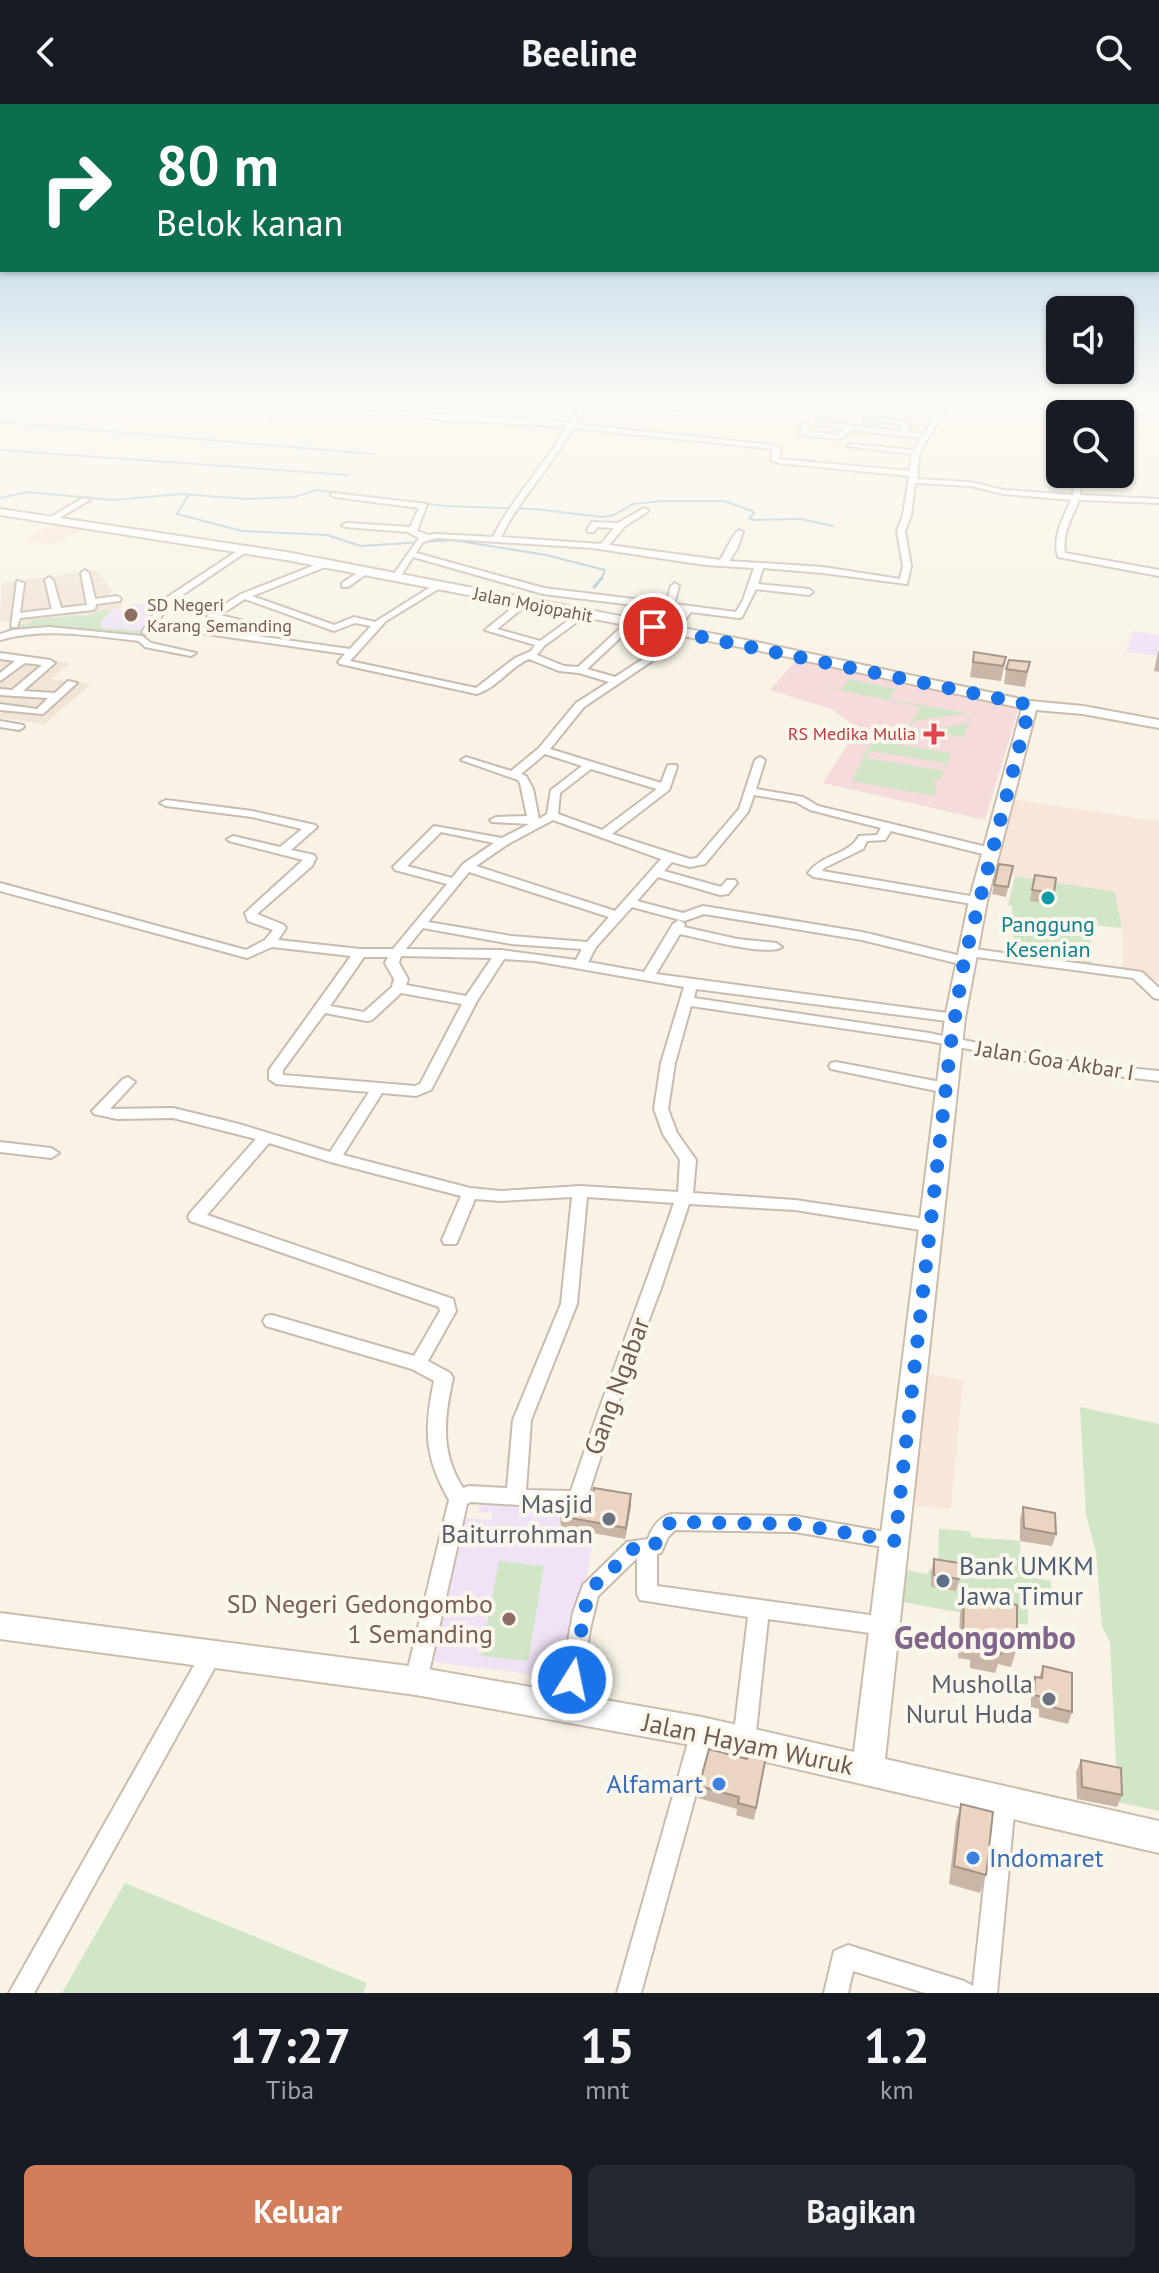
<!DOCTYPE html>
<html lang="id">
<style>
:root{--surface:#171b24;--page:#242831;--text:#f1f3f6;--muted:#9ea1a6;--accent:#d47d5b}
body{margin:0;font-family:"PT Sans",sans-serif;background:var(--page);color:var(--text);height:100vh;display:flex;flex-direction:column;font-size:30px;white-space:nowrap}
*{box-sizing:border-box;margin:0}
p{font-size:26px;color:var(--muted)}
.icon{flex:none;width:44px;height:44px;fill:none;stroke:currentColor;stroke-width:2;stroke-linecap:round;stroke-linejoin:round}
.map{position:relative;height:1889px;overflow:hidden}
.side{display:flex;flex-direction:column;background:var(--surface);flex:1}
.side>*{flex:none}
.banner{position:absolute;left:0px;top:0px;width:1160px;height:168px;box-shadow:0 2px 6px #0004;background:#0b6e4f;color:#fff;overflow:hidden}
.buttons{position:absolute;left:1046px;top:192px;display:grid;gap:16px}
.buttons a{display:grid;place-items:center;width:88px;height:88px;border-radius:12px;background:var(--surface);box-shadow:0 2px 6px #0004;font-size:40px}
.pin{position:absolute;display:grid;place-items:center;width:68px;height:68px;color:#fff;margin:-34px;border:4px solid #fff;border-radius:50%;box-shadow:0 2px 8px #0007}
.me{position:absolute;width:88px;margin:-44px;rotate:10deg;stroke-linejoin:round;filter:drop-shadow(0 0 6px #0008)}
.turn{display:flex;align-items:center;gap:28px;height:168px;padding:0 24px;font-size:36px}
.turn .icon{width:104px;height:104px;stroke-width:2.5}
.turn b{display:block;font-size:56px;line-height:68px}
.eta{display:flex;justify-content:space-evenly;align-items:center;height:136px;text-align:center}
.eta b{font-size:48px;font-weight:700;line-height:56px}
.cta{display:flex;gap:16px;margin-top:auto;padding:16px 24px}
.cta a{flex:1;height:92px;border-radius:12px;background:var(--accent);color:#fff;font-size:32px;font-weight:700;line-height:92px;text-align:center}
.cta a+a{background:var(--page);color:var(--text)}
header{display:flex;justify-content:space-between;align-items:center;height:104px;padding:0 24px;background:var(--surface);font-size:36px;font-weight:700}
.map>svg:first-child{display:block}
.residential{fill:#f0e5d6}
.commercial{fill:#f8e6db}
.education{fill:#f0e3f5}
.medical{fill:#f6dbdc}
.green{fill:#d1e5c7}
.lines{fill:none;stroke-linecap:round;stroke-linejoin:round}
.stream-far1{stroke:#a5c7d1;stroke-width:2}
.stream{stroke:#a5c7d1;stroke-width:3}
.street-casing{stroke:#c9bbae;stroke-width:4}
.secondary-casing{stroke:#ccbcac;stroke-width:4}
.street{fill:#fff;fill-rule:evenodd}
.secondary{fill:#fff;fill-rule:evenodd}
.wall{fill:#cab6a6}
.shaded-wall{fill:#a49487}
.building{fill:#ebd4c1;stroke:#a49487;stroke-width:2}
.route{stroke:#1a73e8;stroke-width:14;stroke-dasharray:0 25.2}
.education-dot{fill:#8d6e63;stroke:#fcf7ec;stroke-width:3}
.health-dot{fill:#e0444e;stroke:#fcf7ec;stroke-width:3}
.culture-dot{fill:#0f9aa8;stroke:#fcf7ec;stroke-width:3}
.worship-dot{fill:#6b7280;stroke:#fcf7ec;stroke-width:3}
.service-dot{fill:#5c6f8a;stroke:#fcf7ec;stroke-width:3}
.shop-dot{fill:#3f7fe0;stroke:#fcf7ec;stroke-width:3}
.labels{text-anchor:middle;stroke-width:8;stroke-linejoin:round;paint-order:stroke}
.far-education-label{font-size:18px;fill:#785e54;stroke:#fcf7ec;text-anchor:start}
.far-street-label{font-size:18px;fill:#6f5c4e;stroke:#fcf7ec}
.far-health-label{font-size:18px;fill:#be3a42;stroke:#fcf7ec;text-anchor:end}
.culture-label{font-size:22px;fill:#0d838f;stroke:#fcf7ec}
.street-label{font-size:22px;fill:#6f5c4e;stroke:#fcf7ec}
.near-street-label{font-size:26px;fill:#6f5c4e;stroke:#fcf7ec}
.near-worship-label{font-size:26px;fill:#5b616d;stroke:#fcf7ec;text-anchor:end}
.near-service-label{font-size:26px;fill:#4e5e75;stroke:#fcf7ec;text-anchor:start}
.near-education-label{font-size:26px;fill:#785e54;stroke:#fcf7ec;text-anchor:end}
.near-shop-label{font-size:26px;fill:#366cbe;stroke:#fcf7ec;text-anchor:end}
.near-quarter-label{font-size:32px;font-weight:bold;fill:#81668c;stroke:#fcf7ec}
</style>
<header><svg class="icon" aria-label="back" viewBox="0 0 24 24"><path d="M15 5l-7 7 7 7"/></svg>Beeline<svg class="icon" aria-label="search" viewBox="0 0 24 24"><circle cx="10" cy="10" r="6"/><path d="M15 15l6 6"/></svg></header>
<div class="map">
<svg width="1159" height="1889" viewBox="0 0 1159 1889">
<rect width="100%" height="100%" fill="#f9f3e6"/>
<path class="residential" d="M873 310 931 317 918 336 849 330 845 334 785 330 796 318 813 319 817 315H830L861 318Z
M97 466 113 488 109 489 110 494 118 493 123 504 95 508 93 511 33 515 31 519 0 518 2 479Z
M0 551 70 559 51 575 91 580 45 620 0 614Z"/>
<path class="commercial" d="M55 419 85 424 53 441 23 436Z
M1010 695 1159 717V878L1123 866 1122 823 1115 788 994 769Z
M925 1269 963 1276 951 1405 910 1401Z"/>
<path class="education" d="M151 497 164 498 144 527 105 525 100 520 112 505 125 506 131 500H149Z
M1133 527 1159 531V552L1126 548Z
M481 1395 591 1405 585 1431 594 1432 571 1575 426 1557 461 1413 491 1416 492 1409 478 1408Z"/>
<path class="medical" d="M796 556 1019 603 985 716 823 679 858 624 831 605 770 586Z"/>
<path class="green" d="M112 505 100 519 103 524 144 527 141 531 16 525 18 520 31 519 32 515 93 511 95 508Z
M849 575 896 585 889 595 965 609 971 613 963 633 912 625 928 626 968 619 970 614 965 610 917 616 908 622 921 603 825 583 841 585Z
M879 631 889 639 951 649 945 664 944 659 870 647 866 654 944 667 940 676 935 675 933 681 937 683 934 692 852 677 874 632Z
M1015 772 1115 788 1122 824 1091 821V862L1014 852 1012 802 1008 801Z
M1080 1303 1159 1320V1707L1118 1698 1110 1539 1102 1522 1096 1448 1086 1411Z
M939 1425 970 1427 971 1433 1020 1437 1021 1466 1027 1467V1472L1051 1477V1493L1028 1489V1521L903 1498 905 1466 928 1470 929 1465 938 1466Z
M499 1457 544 1462 528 1557 481 1552Z
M125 1779 367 1879 363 1889H62Z"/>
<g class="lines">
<path class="stream-far1" d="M0 318 373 350
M0 346 349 371
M189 390 177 410 242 427 327 431 361 442 453 436 546 451 605 466 601 476
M0 394 27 388 113 396 181 390 248 395 294 393 317 386 446 402 535 405 602 413 614 411 633 400 663 397H724L752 407 754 409 749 414 754 416 801 415 833 422"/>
<path class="stream" d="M594 483 602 474"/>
<defs>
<path id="street" d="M17 297H25L0 309V304Z
M305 297H316L294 303 274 315 269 314 290 300Z
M341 297H350L380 304 416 308 433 297H440L423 309 570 318 583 297H634L701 307 698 309 634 301 588 300 575 320 774 341 781 344 779 355 909 367 912 350 847 342 851 340 914 346 921 334 851 326 840 335 800 331 802 321 808 320 807 327 838 331 844 325 816 320 820 318 900 327 904 321 864 315 866 312 910 319 907 328 924 330 939 306 885 300 883 297 942 302 945 297H951L920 348 917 368 919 370 916 375 970 378 1004 386 1073 391 1075 370H1083L1080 391 1159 395V399L1079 396C1072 414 1062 429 1065 449L1159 466V472L1058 453C1052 432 1063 415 1071 396L1004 390 970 382 915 379 911 411 905 427 911 462 907 480 823 469 763 464 758 480 809 485 813 488 809 491 756 485 742 513 739 514 691 508 652 557 584 603 550 645 661 679 668 661H676L677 663 669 686 612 730 690 755 697 754 739 705 755 656 760 653 765 656 756 685 803 693 818 702 995 745 997 748 991 752 891 727 885 736 867 737 863 745 824 764 822 767 982 794 984 797 978 801 814 773 808 769C823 749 848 752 859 732L877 731 881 724 810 706 796 698 754 691 748 708 705 760 690 763 672 758 664 767 721 783 727 776H735L737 779 728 790 720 791 658 773 637 797 683 809 703 802 862 828 969 854 971 857 969 860 964 861 862 836 704 810 684 817 632 803 596 843 588 858 644 868 673 820 679 816 685 820 684 823 737 835 776 839 782 843C767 853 700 834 680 830L656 870 955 910 962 914 955 918 696 885 694 894 929 929 1075 959 1159 967V977L1075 967 929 937 691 902 675 959 668 1005 677 1029 696 1056 693 1089 795 1096 933 1116 939 1118 941 1122 939 1126 933 1128 795 1106 689 1100 661 1184 621 1290 586 1398 567 1404 471 1398 467 1400 427 1577 423 1584 416 1587 409 1584 405 1577 449 1396C424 1353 424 1325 434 1277L412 1265 266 1222 263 1217 266 1212 272 1211 414 1252 440 1207 439 1203 190 1117 188 1113 190 1109 256 1035 173 1014 117 1015 94 1010 92 1007 123 975 128 973 135 978 110 1005 173 1004 239 1020 330 1048 369 988 276 980 269 975V966L351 852 272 843 247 854 0 787V779L246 846 265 836 273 826 248 817 245 809 303 756 229 737 227 735 233 732 280 743 302 725 252 713 166 702 160 699 166 696 252 707 315 721 317 723 291 746 314 751 316 754 312 762 257 810 284 821 286 824 278 836 360 845H393L447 780 395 766 393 763 434 722 502 734 529 720 492 718 490 716 496 713 527 712 520 679 518 676 461 656 466 653 511 667 539 644 576 599 609 578 579 569 559 567 529 555C510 563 498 583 477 590L340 560 338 558 345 550 200 529 153 526 150 530H144L142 528 163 496 242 444 249 446 169 500 156 521 200 523 247 530 250 528 246 523 207 512 241 490 325 457 328 458V462L252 492 334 521 354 513 375 518 437 479 440 480V484L386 517 350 557 476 584 515 554 531 547 535 541 485 526 521 497 529 499 497 525 540 537 580 508 588 510 544 542 537 551 564 562 578 563 628 517H634V521L587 565 615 573 646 553 683 507 543 490 413 453 398 476H392L391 474 419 434 408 428 346 423 342 421 346 419 410 423 419 404 335 393 331 391 332 389 427 400 417 427 428 431 436 430 493 433C512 394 545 361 567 323L444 316 380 308ZM573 324 773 345 771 356 779 359 909 372 903 411 897 427 903 462 900 475 823 463 729 457 737 445 743 428 739 426C732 430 726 448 720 456L609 441 625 422 647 408 648 406 644 404 618 419 592 418 587 426 588 428H594L597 423 614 424 601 440 501 433C520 394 552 362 573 324ZM436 434 592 444 705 461 754 464 743 496 736 508 674 500 679 482 675 479 671 482 666 499 544 484 416 449 423 438ZM245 495 334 527 355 519 371 522 350 545 257 532 260 529 252 519 220 511ZM545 650 582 662 551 686 547 710 539 715 533 685 526 672 521 670ZM591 665 657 685 602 726 558 710 560 689ZM553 716 661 755 615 807 476 762 508 740ZM441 728 494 739 463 760 452 774 407 762ZM469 768 609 813 587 838 511 832 428 818ZM423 824 511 840 582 845 576 856 501 846 406 845ZM401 852 492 854 466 892 406 881 408 875 399 859ZM364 853H388L385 859 394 875 392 883 364 908 330 902ZM504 855 535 857 684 883 661 959 654 1005 663 1030 680 1056 678 1088 580 1082 501 1087 470 1084 343 1051 382 989 416 992 431 986 477 897ZM401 889 462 900 420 980 415 982 283 971V966L325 909 367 917 372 916ZM269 1039 334 1059 461 1092 442 1136 444 1140H456L458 1136 475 1095 501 1097 572 1093 561 1200 513 1316 507 1384 469 1382 463 1384C440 1348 444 1314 453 1274L450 1269 428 1257 456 1207 453 1195 207 1111ZM587 1093 674 1099C641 1195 603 1290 571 1387L526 1386 531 1316 577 1200Z
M959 297H986L1108 305 1111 307 1108 309 962 299Z
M1112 301 1159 306V310L1110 304Z
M83 394 90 396 54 417 47 415Z
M85 466 89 469 95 495 117 492 121 495 120 497 96 500 95 505 92 506 20 514 17 523H11L17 477 24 479 20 509 52 505 45 476 49 473 53 476 61 504 87 501 81 469Z
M362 466 369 468 348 483H342V479Z
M49 523 142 532 151 539 196 549 191 552 145 543 139 537C93 532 45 523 0 536V530L13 526Z
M0 549 50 556 55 559 23 587 55 589 68 577 77 579 43 610 0 606V600L37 605 48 594 0 591V585L12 586 42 561 25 559 0 577V569L15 557 0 555Z
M0 617 23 621 24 623 19 626 0 623Z
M967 844 1142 868 1159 884V895L1154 894 1133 874 962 851 961 848Z
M836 958 946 979 953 984 946 989 831 965 829 962 831 959Z
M0 1038 51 1044 59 1049 51 1054 0 1048Z
M671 1410 795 1412 902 1431 905 1437 902 1443 895 1445 795 1428 675 1426 668 1433 661 1449 657 1450V1482L885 1513 892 1516 895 1522 892 1528 885 1531 768 1515 755 1637 752 1644 744 1647 736 1644 733 1637 748 1513 640 1496 637 1490V1454L598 1492 590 1525 578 1604 575 1611 567 1614 559 1611 556 1604 573 1509 583 1481 627 1438 648 1435C652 1423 658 1414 671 1410Z
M212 1540 219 1542 222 1549 219 1556 34 1889H9L205 1542Z
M702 1618 710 1621 713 1628 641 1889H617L691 1628 694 1621Z
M1004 1688 1012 1691 1015 1699 997 1889H925L853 1867 848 1889H824L834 1847 848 1841 964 1877 973 1882 993 1699 996 1691Z"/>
<path id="secondary" d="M0 405 286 448 761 539 1030 597 1083 602 1159 616V624L1083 610 1036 606 987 797 965 914 885 1655 1159 1717V1749L702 1643 416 1591 0 1535V1509L416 1563 702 1613 854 1648 945 914 969 797 1022 604 761 547 286 456 0 411Z"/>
</defs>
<use href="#street" class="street-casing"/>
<use href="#secondary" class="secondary-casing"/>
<use href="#street" class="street"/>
<use href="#secondary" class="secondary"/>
</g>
<path class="wall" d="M1158 547H1159V568L1154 567Z
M974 548 1006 553 1001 577 970 573Z
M1030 558 1025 583 1004 580 1006 565Z
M1013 762 1006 793 992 790 994 781Z
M1035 771 1056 774 1051 800 1030 797Z
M631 1390V1401L625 1435 561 1423 560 1412 591 1399Z
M1023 1403 1056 1430 1052 1442 1020 1437V1416Z
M934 1455 959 1475 956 1487 931 1483V1468Z
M964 1491 1017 1544 1011 1563 998 1560 995 1569 970 1564V1556L958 1554 960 1510Z
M1043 1562 1072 1608 1068 1620 1039 1613V1605L1031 1603V1585L1035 1573 1039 1574Z
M1081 1656 1122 1691 1117 1703 1077 1695 1076 1668Z
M764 1664 754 1716 736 1711 737 1705 698 1694 699 1682Z
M961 1700 986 1771 980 1789 949 1780 956 1717Z"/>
<path class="shaded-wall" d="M631 1390V1401L625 1435 626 1424Z"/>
<path class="building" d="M974 548 1006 553 1003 562 973 558Z
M1009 556 1030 558 1027 568 1006 565Z
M999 760 1013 762 1008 783 994 781Z
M1035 771 1056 774 1054 789 1032 786Z
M594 1384 631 1390 626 1424 560 1412 565 1396 591 1399Z
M1023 1403 1055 1409 1056 1430 1024 1424Z
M934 1455 959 1459V1475L934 1471Z
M964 1491 1017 1501V1544L1001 1541V1550L975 1545V1537L963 1535Z
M1043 1562 1072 1569V1608L1043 1601V1593L1034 1591 1035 1573 1042 1574Z
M709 1645 747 1655 749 1647 766 1652 756 1704 738 1699 739 1693 699 1682Z
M1081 1656 1121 1664 1122 1691 1082 1683Z
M961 1700 993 1708 986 1771 954 1762Z"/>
<linearGradient id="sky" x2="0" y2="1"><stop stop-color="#97c3e5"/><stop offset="0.53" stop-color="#fcfaf4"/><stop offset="1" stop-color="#fcfaf4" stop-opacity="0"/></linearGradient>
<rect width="1159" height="561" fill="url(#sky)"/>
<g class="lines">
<path class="route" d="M572 1576 588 1490C600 1472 620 1461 634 1444L654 1443 660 1428 671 1418 795 1420 895 1437 951 938 964 857 1030 601 653 523"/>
</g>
<g class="education-dot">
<circle cx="131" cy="511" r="8"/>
<circle cx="509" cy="1515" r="8"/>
</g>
<path class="health-dot" d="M930 618h8v8h8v8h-8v8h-8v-8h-8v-8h8z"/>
<circle class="culture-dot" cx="1048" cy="794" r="8"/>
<g class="worship-dot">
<circle cx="609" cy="1415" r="8"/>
<circle cx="1049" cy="1595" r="8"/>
</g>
<circle class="service-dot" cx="943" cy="1477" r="8"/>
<g class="shop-dot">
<circle cx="719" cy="1680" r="8"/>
<circle cx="973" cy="1754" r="8"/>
</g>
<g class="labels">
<g class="far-education-label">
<text x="147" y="507">SD Negeri<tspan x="147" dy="21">Karang Semanding</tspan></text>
</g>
<g class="far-street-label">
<text transform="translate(533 501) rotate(11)" y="6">Jalan Mojopahit</text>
</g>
<g class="far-health-label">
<text x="916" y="636">RS Medika Mulia</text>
</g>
<g class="culture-label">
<text x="1048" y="828">Panggung<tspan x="1048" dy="25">Kesenian</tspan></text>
</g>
<g class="street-label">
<text transform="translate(1055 956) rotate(9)" y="8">Jalan Goa Akbar I</text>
</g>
<g class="near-street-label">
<text transform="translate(617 1282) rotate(-70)" y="9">Gang Ngabar</text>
<text transform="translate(748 1640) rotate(12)" y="9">Jalan Hayam Wuruk</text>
</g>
<g class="near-worship-label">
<text x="593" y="1409">Masjid<tspan x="593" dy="30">Baiturrohman</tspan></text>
<text x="1033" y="1589">Musholla<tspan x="1033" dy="30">Nurul Huda</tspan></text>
</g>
<g class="near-service-label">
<text x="959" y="1471">Bank UMKM<tspan x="959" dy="30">Jawa Timur</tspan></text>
</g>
<g class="near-education-label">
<text x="493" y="1509">SD Negeri Gedongombo<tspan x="493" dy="30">1 Semanding</tspan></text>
</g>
<g class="near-shop-label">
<text x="703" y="1689">Alfamart</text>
<text x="989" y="1763" text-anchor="start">Indomaret</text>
</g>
<g class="near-quarter-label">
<text x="985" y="1545">Gedongombo</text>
</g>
</g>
</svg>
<div class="buttons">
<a><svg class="icon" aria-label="sound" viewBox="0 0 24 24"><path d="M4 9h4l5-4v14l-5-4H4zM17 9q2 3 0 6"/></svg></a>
<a><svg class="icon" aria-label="search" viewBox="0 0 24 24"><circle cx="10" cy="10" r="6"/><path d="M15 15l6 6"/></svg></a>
</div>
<div class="pin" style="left:653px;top:523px;background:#d93025"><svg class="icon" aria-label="arrive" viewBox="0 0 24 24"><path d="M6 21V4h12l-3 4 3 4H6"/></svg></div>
<svg class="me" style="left:572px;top:1576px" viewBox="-20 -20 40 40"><circle r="17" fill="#1a73e8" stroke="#fff" stroke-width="3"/><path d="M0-11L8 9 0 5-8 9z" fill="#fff"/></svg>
<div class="banner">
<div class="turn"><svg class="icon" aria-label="right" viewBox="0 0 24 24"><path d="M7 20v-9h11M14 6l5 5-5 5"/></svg><div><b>80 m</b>Belok kanan</div></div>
</div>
</div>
<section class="side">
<div class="eta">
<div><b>17:27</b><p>Tiba</p></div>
<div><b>15</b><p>mnt</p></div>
<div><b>1.2</b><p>km</p></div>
</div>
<div class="cta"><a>Keluar</a><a>Bagikan</a></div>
</section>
